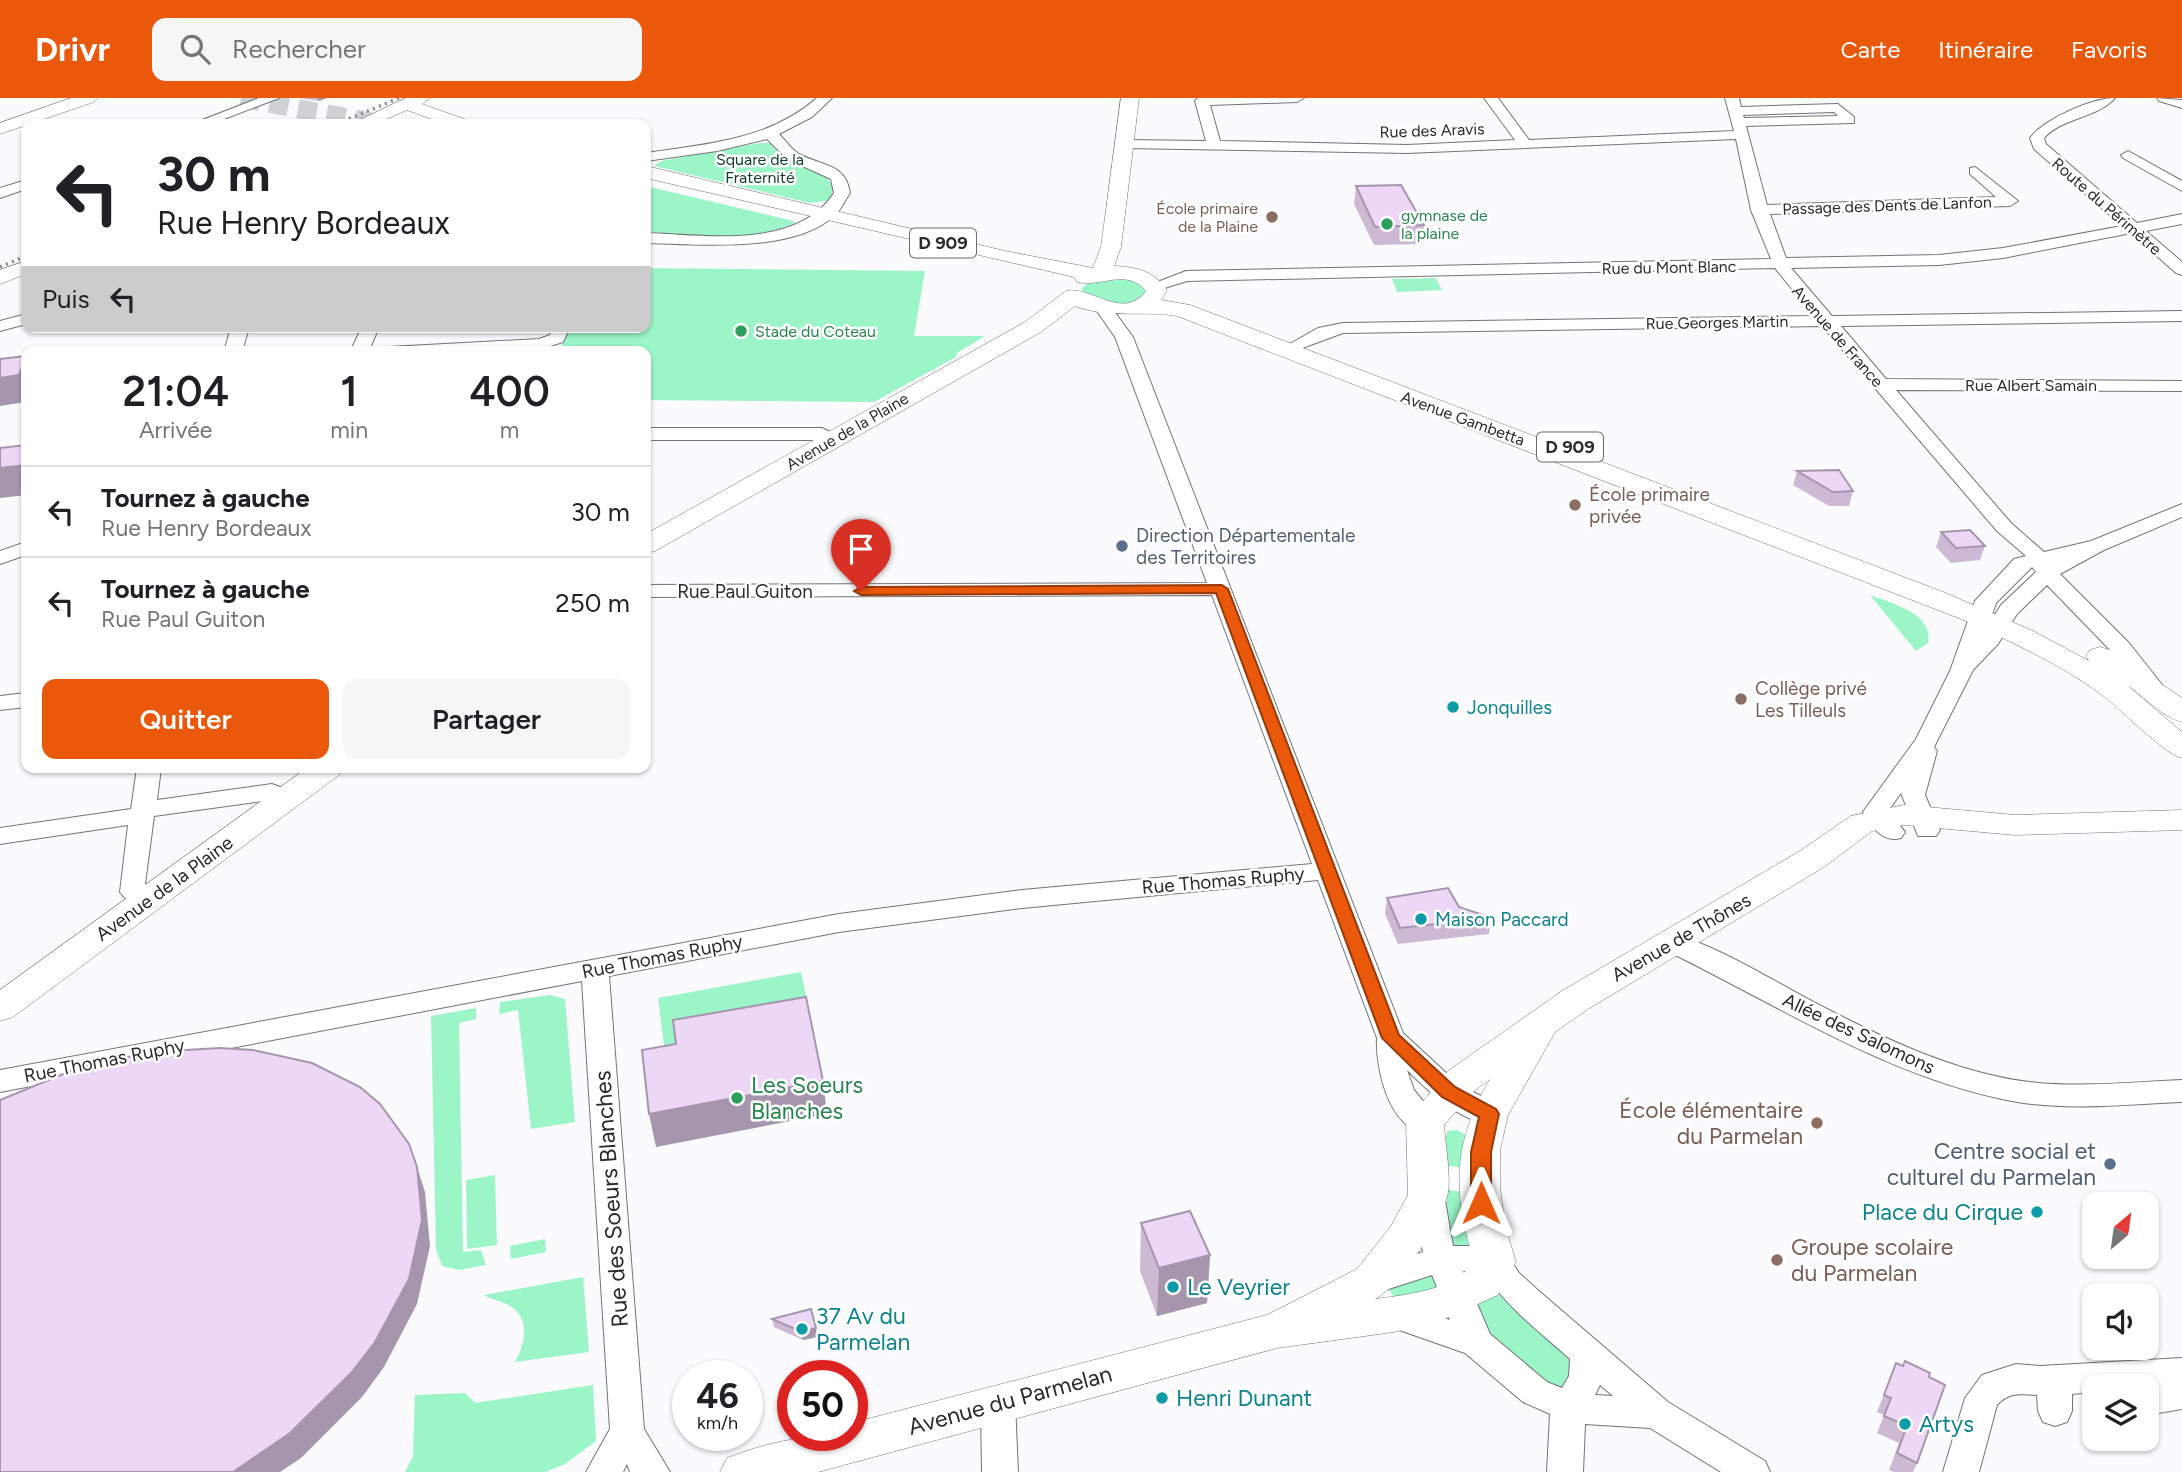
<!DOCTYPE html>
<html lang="fr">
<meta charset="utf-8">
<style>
:root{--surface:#fff;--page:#f6f6f6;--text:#202124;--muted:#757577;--line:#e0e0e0;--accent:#ea580c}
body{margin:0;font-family:Figtree,sans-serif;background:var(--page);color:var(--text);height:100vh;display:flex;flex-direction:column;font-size:26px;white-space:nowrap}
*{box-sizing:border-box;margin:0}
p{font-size:23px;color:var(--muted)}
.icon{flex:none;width:38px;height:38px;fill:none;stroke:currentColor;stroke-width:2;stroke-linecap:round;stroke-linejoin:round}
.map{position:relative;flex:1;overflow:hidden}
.sheet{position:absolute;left:21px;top:248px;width:630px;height:427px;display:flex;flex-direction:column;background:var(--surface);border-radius:14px;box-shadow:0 2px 5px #0004}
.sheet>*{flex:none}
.top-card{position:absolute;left:21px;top:21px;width:630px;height:214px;border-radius:14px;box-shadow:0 2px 5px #0004;background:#fff;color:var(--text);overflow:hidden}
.needle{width:46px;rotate:29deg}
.buttons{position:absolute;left:2082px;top:1094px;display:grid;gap:14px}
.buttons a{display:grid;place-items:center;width:77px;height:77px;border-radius:14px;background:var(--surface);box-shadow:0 2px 5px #0004;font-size:35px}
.speed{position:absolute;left:672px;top:1262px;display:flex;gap:14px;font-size:35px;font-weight:700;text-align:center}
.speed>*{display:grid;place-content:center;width:91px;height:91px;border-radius:50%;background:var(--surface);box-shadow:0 2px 5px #0004;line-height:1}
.speed small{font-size:18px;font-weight:400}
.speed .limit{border:10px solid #d22;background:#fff;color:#111}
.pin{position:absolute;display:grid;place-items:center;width:60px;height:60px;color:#fff;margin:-72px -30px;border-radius:50% 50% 50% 0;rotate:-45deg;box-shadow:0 0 7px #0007}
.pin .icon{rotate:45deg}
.me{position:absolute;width:77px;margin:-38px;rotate:0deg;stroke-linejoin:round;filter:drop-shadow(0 0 5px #0008)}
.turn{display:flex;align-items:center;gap:24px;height:147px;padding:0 21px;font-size:32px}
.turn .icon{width:91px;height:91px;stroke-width:2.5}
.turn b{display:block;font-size:49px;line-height:60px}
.then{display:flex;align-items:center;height:66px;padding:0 21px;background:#0003;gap:14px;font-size:26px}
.eta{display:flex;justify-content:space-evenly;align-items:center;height:119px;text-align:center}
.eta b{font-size:42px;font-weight:600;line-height:49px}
.cta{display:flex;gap:14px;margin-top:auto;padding:14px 21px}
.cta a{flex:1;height:80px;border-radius:14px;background:var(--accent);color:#fff;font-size:28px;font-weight:600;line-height:80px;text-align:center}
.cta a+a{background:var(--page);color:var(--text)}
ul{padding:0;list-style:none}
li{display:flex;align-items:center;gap:21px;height:91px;padding:0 21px;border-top:2px solid var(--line)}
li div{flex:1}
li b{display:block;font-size:26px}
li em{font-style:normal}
header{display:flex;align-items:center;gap:42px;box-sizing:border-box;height:98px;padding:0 35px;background:var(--accent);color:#fff}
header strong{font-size:33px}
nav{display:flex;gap:38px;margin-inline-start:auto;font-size:24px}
.search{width:490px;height:63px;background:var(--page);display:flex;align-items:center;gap:18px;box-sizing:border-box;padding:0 24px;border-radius:14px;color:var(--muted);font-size:26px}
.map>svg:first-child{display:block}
.green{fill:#9bf5c7}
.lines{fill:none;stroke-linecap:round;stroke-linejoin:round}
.major-tunnel{stroke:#d1d1d4;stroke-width:19;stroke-dasharray:19 10;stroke-linecap:butt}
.minor-casing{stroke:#73737a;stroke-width:2}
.major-casing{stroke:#73737a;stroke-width:1}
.minor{fill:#fff;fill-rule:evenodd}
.major{fill:#fff;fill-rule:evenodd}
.rail{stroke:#87878a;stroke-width:3.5;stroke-dasharray:2 4.5;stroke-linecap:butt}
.wall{fill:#ccb9d4}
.shaded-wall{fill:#a696ad}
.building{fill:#edd7f7;stroke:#a696ad;stroke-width:2}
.route{fill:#ea580c;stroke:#983908;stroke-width:2}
.education-dot{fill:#8d6e63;stroke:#fff;stroke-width:2.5}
.leisure-dot{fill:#2e9e5b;stroke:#fff;stroke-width:2.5}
.service-dot{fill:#5c6f8a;stroke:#fff;stroke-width:2.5}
.culture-dot{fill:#0f9aa8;stroke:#fff;stroke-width:2.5}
.labels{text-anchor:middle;stroke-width:5;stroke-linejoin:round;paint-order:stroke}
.far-street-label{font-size:16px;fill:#2b2b2e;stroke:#fff}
.far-park-label{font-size:16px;fill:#0e3d29;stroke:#fff}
.far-education-label{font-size:16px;fill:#785e54;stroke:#fff;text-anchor:end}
.far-leisure-label{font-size:16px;fill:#27864d;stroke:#fff;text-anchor:start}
.shield{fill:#fff;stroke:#6b6b6d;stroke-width:2}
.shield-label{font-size:18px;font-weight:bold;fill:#2b2b2e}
.education-label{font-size:19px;fill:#785e54;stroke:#fff;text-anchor:start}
.service-label{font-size:19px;fill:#4e5e75;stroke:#fff;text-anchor:start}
.street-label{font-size:19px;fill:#2b2b2e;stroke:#fff}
.culture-label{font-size:19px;fill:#0d838f;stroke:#fff;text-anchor:start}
.near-leisure-label{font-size:23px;fill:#27864d;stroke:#fff;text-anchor:start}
.near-education-label{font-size:23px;fill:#785e54;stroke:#fff;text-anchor:end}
.near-service-label{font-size:23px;fill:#4e5e75;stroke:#fff;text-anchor:end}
.near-street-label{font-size:23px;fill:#2b2b2e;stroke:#fff}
.near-culture-label{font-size:23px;fill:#0d838f;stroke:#fff;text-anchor:start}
</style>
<header>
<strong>Drivr</strong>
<div class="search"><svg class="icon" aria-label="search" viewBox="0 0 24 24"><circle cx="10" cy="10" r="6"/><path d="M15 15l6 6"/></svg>Rechercher</div>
<nav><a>Carte</a><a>Itinéraire</a><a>Favoris</a></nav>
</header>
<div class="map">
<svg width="2182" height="1374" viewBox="0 0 2182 1374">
<rect width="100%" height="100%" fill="#fbfbfe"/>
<path class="green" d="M760 45H772C781 72 826 62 833 91L831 102 810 105 654 68 661 63Z
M646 88 793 123 795 125C749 145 694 137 646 134Z
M646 170 925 173 914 238H985L957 255 956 259 874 304 646 302V254H560L568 229H646Z
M1114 179 1137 183 1146 193C1134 216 1101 202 1083 196L1082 190 1091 183Z
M1436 180 1442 192 1397 194 1392 181Z
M1870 497C1892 505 1934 516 1928 545L1916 553Z
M801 874 811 921 664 948 658 900Z
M550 897 565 901 575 1024 531 1031 518 912 499 916 500 904Z
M476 910V921L459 925 463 1154 481 1152 486 1167 459 1172 442 1168 436 1151 431 918Z
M1457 1032 1467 1038 1466 1070 1441 1067 1447 1033Z
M495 1077 497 1147 467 1151 466 1082Z
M1444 1091 1462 1094 1471 1151 1447 1149Z
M545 1141 546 1154 511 1161 510 1148Z
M1435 1175 1444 1195 1398 1204 1389 1192 1410 1181Z
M583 1179 589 1254 515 1264C525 1246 531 1221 510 1208 502 1203 492 1202 484 1197Z
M1499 1190 1572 1260 1576 1278 1562 1294 1499 1256 1471 1209Z
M593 1287 596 1343 565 1366 545 1374H405L413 1358 415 1297 465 1295 475 1305Z"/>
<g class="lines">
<path class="major-tunnel" d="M241 0 381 26"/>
<defs>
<path id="minor" d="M259 0H279L211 26H192Z
M817 0H832L812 19 779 36C786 43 791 51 799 56 821 68 846 65 850 95 845 102 841 112 835 117 794 156 698 146 646 145V135C705 137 797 152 834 95L831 81 787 61 767 41 717 53 646 63V55C707 46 769 42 817 0Z
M1198 0H1304L1297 4 1210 7 1220 43 1407 47 1515 42 1484 0H1498L1529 42 1734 33 1725 0H1739L1741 9 1838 6 1854 19V25L1746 28 1767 107 1996 99 1970 76V70L1975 69 2018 103 2010 108 1770 116 1786 160 1939 157 2003 150 2122 128 2034 51 2030 40C2044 21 2092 0 2115 0 2096 21 2063 19 2044 40L2046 46 2137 125 2182 116V126L2146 133 2182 164V177L2176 175 2131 135 2003 160 1939 167 1791 170 1832 218 2182 213V223L1841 228 1886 281 2182 283V293L1896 292 2011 425 2044 454 2091 443 2182 406V419L2104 452 2060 476 2129 545 2167 593 2164 598H2148L2113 555 2047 487 2017 516 1998 546 1973 572 1934 649 1937 653 1925 697 1940 732 1936 738H1918L1901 695 1888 713 1905 734 1901 740C1882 745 1872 729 1863 714L1916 641 1950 573 1975 503 2014 461 2026 458 1997 433 1822 228 1343 235 1297 252 1288 247 1318 230 1343 225 1814 218 1775 170 1187 183 1155 193 1147 188 1186 173 1771 161 1751 112 1736 41 1407 55 1124 50 1117 46 1124 42 1206 43 1195 3ZM1834 14 1838 18 1744 20 1743 17ZM2032 469 2036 474 2001 507 1989 526 1996 505Z
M2157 0 2182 2V10L2159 3Z
M2128 53 2182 83V93L2123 60 2121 57Z
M26 82V91L0 100V90Z
M1102 204 1108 205 1133 239 1403 935 1458 986 1500 1008 1504 1016 1500 1024C1469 1033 1427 992 1407 972L1414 992 1440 1024 1436 1032C1392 1045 1375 971 1377 940L1318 782 1022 810 839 834 609 878 644 1331 670 1374H630L627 1366 623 1374H586L610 1331 582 883 0 994V972L839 816 1022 792 1312 766 1212 497 646 499V487L1207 485 1115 239 1094 209Z
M26 216V226L0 233V223Z
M231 229H249L242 254H224Z
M362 229H379L370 250 539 241 550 237 553 229H570L563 244 541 251 350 254Z
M646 330H822L844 341 835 347 820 342H646Z
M26 444V457L0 466V453Z
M26 595V609L0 612V598Z
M137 670H161L157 702 272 686 296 695 299 700 296 705 287 708 270 702 154 718 145 786 161 801 157 807C144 811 128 806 120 794L128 727 0 746V730L131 711Z
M1671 835C1724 850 1779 887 1829 912 1894 945 1964 978 2038 985 2086 989 2134 984 2182 982V1004C2128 1006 2071 1013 2017 1004 1889 981 1777 906 1661 850L1657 844 1661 838Z
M1428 1085 1439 1088 1444 1097 1453 1148H1477L1506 1155 1519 1175 1540 1194 1668 1304 1765 1363 1770 1374H1721L1650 1330 1585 1326 1583 1374H1547L1550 1316 1523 1304 1465 1255 1382 1226 1378 1216 1382 1206 1394 1202 1450 1222 1432 1177 1373 1196 1362 1192 1357 1183 1362 1174 1423 1154 1412 1097 1417 1088ZM1463 1173 1485 1175C1507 1210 1540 1234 1570 1261L1569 1278 1562 1290 1547 1284 1490 1236ZM1600 1287 1613 1298 1595 1297Z
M2182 1260V1311L2147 1317V1288H2095V1294L2072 1296V1313L2067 1324 2055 1328 2043 1324 2038 1313 2037 1297C2020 1296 2009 1294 1997 1307L1979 1374H1943L1965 1300 1982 1277 2016 1266 2040 1268Z
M998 1290 1010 1294 1015 1305 1018 1374H982L981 1305 986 1294Z"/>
<path id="major" d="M71 0H97L94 4 0 36V25Z
M406 0H430L422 6 467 22 470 26H445L407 12 375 26H351Z
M1121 0H1139L1121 149 1114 168C1137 169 1154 173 1167 192L1161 202 1190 207 1943 494 2033 533 2089 563 2086 558 2090 552 2100 549 2110 552 2182 600V624C2162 619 2145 599 2127 587L2182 634V660C2163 656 2119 608 2098 594 2058 565 2013 545 1969 524L1177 218C1142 212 1109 221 1075 208L1041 234 655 453 646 455V436L1025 224 1066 193C1090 187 1123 224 1146 193 1127 169 1100 190 1077 184L1074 179 646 80V68L1005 153 1093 170 1101 149Z
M26 163V176L0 186V172Z
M307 670H343L339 677 13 919 0 923V892Z
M1904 707 2015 717 2182 712V732L2015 737 1904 727 1872 733 1824 769 1588 911 1555 934 1508 1017 1500 1052V1090L1505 1128 1516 1164 1498 1197 1447 1220 1394 1234 1277 1250 818 1374H720L727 1360C771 1343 806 1337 852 1337V1325L1267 1217 1357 1171 1391 1128 1408 1097 1406 1024 1448 973 1562 893 1800 753 1851 718ZM1490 981C1453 1044 1452 1094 1474 1163 1457 1192 1406 1197 1375 1201 1402 1187 1438 1127 1447 1099 1452 1083 1445 1045 1444 1027L1474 993Z"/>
</defs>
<use href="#minor" class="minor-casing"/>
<use href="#major" class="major-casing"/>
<use href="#minor" class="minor"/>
<use href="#major" class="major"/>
<path class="rail" d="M337 26 399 0
M0 169 26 158"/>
</g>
<path class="wall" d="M300 0H327L319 3Z
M1356 88 1424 127 1422 146 1374 147 1354 106Z
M1797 373 1853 393 1849 408H1829L1793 387Z
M1941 434 1985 448 1980 462 1951 465 1936 449Z
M1387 800 1459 809 1492 820 1489 836 1398 846 1385 816Z
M1141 1125 1210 1157 1207 1205 1157 1218 1140 1173Z
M772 1221 817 1239 803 1242 774 1229Z
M1896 1265 1917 1365 1913 1374H1894L1889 1372 1899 1345 1877 1335 1884 1317 1877 1314Z"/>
<path class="shaded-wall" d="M318 0H327L319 3Z
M26 258V304L0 308V280Z
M26 367V397L0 400V370Z
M823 983 827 1016 656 1049 649 1016Z
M417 1069 425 1094 430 1148 417 1206 384 1269 362 1299 301 1360 280 1374H233Z
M1210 1157 1207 1205 1157 1218 1159 1170Z
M816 1230 817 1239 803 1242 802 1234Z"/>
<path class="building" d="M1401 87 1424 127 1375 129 1356 88Z
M26 258 19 277 0 280V261Z
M26 347V367L0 370V350Z
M1839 372 1853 393 1833 394 1797 373Z
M1970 432 1985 448 1956 450 1941 434Z
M1448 790 1459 809 1492 820 1400 830 1387 800Z
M806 899 823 983 649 1016 642 952 676 946 673 922Z
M220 950 253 952 312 965 360 989 380 1006 409 1046 417 1069 422 1122 409 1181 375 1244 352 1274 290 1335 233 1374H0V1002L80 969 152 954Z
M1190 1113 1210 1157 1159 1170 1141 1125Z
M811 1211 816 1230 802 1234 772 1221Z
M1905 1263 1930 1275 1929 1279 1945 1287 1917 1365 1897 1355 1907 1328 1884 1318 1891 1300 1884 1297 1896 1265 1903 1268Z"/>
<path class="route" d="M1222 487 1228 491 1399 937 1455 989 1496 1011 1499 1016 1491 1054V1105L1488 1111H1474L1471 1105V1054L1479 1019 1442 999 1382 940 1216 495 861 497 854 493 861 489Z"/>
<g class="education-dot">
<circle cx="1272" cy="119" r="7"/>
<circle cx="1575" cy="407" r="7"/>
<circle cx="1741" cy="601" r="7"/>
<circle cx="1817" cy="1025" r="7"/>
<circle cx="1777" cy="1162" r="7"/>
</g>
<g class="leisure-dot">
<circle cx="1387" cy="126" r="7"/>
<circle cx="741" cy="233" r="7"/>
<circle cx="737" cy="1000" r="7"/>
</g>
<g class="service-dot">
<circle cx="1122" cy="448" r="7"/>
<circle cx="2110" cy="1066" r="7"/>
</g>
<g class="culture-dot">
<circle cx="1453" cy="609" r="7"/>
<circle cx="1421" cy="821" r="7"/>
<circle cx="2037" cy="1114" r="7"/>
<circle cx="1173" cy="1189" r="7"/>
<circle cx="802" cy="1231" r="7"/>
<circle cx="1162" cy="1300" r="7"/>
<circle cx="1905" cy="1326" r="7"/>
</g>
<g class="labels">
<g class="far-street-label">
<text transform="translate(1432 32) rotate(-2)" y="6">Rue des Aravis</text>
<text transform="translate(1887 107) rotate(-2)" y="6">Passage des Dents de Lanfon</text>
<text transform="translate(2107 108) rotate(41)" y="6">Route du Périmètre</text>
<text transform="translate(1669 169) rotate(-1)" y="6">Rue du Mont Blanc</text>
<text transform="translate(1717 224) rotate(-1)" y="6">Rue Georges Martin</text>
<text transform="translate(1838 238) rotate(49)" y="6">Avenue de France</text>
<text x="2031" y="293">Rue Albert Samain</text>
<text transform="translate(1463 320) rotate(20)" y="6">Avenue Gambetta</text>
<text transform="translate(847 333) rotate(-30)" y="6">Avenue de la Plaine</text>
</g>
<g class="far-park-label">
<text x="760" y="67">Square de la<tspan x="760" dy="18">Fraternité</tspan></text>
</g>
<g class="far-education-label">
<text x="1258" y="116">École primaire<tspan x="1258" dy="18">de la Plaine</tspan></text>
</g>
<g class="far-leisure-label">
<text x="1401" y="123">gymnase de<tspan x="1401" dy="18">la plaine</tspan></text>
<text x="755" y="239">Stade du Coteau</text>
</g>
<g class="shield">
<rect x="910" y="130.5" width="66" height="29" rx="5"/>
<rect x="1537" y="334.5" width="66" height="29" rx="5"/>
</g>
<g class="shield-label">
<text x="943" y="151">D 909</text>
<text x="1570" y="355">D 909</text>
</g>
<g class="education-label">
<text x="1589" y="403">École primaire<tspan x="1589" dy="22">privée</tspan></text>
<text x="1755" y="597">Collège privé<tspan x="1755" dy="22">Les Tilleuls</tspan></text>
</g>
<g class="service-label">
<text x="1136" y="444">Direction Départementale<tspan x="1136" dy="22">des Territoires</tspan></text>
</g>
<g class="street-label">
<text x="745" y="500">Rue Paul Guiton</text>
<text transform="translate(1223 782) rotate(-5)" y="7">Rue Thomas Ruphy</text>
<text transform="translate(164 790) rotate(-36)" y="7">Avenue de la Plaine</text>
<text transform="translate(1681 839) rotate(-30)" y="7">Avenue de Thônes</text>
<text transform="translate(662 858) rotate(-11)" y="7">Rue Thomas Ruphy</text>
<text transform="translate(1859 935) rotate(25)" y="7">Allée des Salomons</text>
<text transform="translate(104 962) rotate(-11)" y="7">Rue Thomas Ruphy</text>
</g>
<g class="culture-label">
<text x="1467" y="616">Jonquilles</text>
<text x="1435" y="828">Maison Paccard</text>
</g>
<g class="near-leisure-label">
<text x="751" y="995">Les Soeurs<tspan x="751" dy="26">Blanches</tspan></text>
</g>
<g class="near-education-label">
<text x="1803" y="1020">École élémentaire<tspan x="1803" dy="26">du Parmelan</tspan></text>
<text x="1791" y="1157" text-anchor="start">Groupe scolaire<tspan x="1791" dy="26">du Parmelan</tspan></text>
</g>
<g class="near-service-label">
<text x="2096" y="1061">Centre social et<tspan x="2096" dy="26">culturel du Parmelan</tspan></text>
</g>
<g class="near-street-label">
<text transform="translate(611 1101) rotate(-94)" y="8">Rue des Soeurs Blanches</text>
<text transform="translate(1010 1302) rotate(-15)" y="8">Avenue du Parmelan</text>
</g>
<g class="near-culture-label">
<text x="2023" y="1122" text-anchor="end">Place du Cirque</text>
<text x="1187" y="1197">Le Veyrier</text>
<text x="816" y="1226">37 Av du<tspan x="816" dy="26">Parmelan</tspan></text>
<text x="1176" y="1308">Henri Dunant</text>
<text x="1919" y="1334">Artys</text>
</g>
</g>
</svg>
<div class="buttons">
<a><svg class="needle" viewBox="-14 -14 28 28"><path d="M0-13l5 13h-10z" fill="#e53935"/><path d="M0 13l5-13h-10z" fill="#757577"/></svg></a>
<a><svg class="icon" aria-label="sound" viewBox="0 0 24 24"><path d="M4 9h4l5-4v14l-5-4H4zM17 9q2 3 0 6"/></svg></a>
<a><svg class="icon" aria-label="layers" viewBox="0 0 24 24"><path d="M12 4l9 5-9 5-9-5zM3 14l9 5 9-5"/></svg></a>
</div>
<div class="speed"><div>46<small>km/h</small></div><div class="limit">50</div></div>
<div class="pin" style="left:861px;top:493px;background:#d93025"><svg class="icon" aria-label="arrive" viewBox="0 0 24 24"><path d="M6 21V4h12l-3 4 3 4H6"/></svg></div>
<svg class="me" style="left:1481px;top:1105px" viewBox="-20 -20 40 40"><path d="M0-17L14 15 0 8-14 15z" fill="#ea580c" stroke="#fff" stroke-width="4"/></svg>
<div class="top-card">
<div class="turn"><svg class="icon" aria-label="left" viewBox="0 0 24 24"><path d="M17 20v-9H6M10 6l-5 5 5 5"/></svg><div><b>30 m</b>Rue Henry Bordeaux</div></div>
<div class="then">Puis<svg class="icon" aria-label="left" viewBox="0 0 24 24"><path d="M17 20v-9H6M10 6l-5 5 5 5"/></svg></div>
</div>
<section class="sheet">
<div class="eta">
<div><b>21:04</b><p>Arrivée</p></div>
<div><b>1</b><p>min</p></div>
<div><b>400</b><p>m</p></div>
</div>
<ul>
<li><svg class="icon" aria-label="left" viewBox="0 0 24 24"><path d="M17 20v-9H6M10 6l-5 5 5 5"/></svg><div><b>Tournez à gauche</b><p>Rue Henry Bordeaux</p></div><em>30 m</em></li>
<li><svg class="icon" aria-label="left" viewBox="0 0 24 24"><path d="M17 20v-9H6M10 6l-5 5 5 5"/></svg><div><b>Tournez à gauche</b><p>Rue Paul Guiton</p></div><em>250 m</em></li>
</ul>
<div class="cta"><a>Quitter</a><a>Partager</a></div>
</section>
</div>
